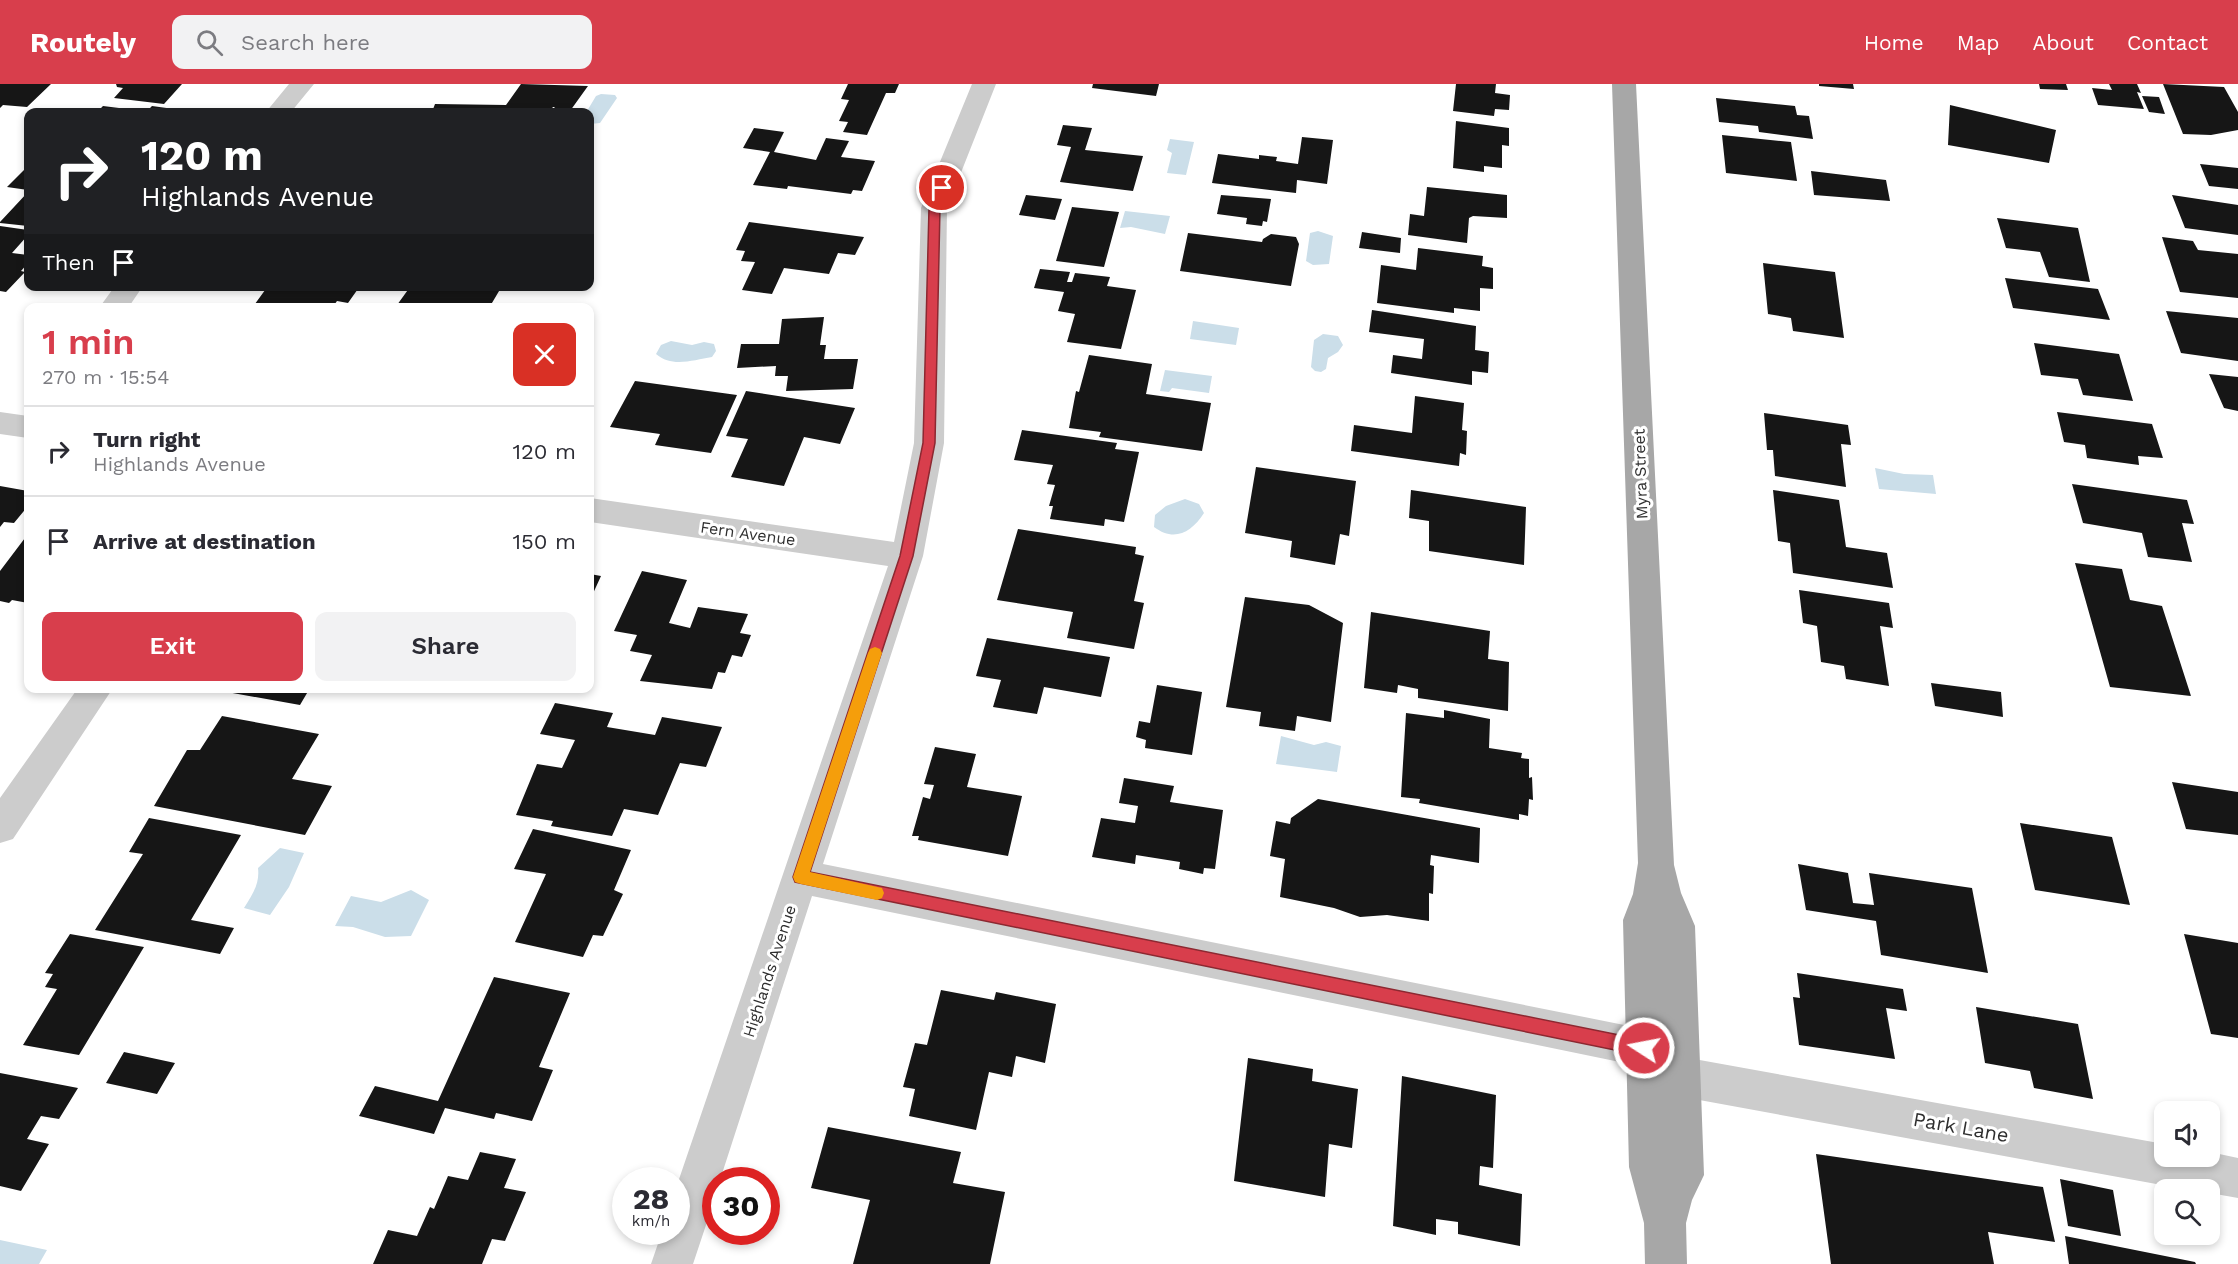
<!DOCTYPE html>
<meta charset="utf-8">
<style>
:root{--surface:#fff;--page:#f2f2f3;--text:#2b2b33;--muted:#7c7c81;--line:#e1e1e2;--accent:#d83e4c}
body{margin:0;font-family:"Work Sans",sans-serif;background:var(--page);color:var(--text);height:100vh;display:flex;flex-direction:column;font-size:22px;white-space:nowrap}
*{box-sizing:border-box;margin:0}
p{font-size:20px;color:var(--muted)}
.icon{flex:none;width:33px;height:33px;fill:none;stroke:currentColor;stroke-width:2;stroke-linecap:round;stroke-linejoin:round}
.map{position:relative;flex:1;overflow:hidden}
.sheet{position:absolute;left:24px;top:219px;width:570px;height:390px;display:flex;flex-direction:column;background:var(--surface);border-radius:12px;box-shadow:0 3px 9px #0003}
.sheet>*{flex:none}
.banner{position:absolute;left:24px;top:24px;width:570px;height:183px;border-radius:12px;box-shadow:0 3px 9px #0003;background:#202124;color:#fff;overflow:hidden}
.tools{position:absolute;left:2154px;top:1017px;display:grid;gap:12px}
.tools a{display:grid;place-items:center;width:66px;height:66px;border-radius:12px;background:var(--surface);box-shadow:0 3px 9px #0003;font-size:30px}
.speed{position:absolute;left:612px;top:1083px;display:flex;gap:12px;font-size:30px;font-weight:700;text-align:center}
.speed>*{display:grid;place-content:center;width:78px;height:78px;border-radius:50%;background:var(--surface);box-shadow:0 3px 9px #0003;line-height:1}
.speed small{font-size:15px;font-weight:400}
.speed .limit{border:9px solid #d22;background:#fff;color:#111}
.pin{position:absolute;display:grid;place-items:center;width:51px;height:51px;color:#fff;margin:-26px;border:3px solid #fff;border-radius:50%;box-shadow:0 2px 6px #0007}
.me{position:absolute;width:66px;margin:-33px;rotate:281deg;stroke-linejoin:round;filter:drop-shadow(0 0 4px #0008)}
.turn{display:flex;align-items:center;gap:21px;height:126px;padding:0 18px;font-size:27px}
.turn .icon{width:78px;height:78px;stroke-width:2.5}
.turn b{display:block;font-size:42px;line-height:51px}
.then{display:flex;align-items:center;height:57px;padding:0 18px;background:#0003;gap:12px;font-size:22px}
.round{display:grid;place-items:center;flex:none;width:63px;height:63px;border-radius:12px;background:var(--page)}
.headline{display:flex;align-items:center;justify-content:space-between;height:102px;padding:0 18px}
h1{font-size:36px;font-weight:600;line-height:45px;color:var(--accent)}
.cta{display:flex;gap:12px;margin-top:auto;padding:12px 18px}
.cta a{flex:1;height:69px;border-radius:12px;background:var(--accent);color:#fff;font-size:24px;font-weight:600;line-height:69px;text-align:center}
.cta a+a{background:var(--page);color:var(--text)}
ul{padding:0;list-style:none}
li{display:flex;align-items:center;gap:18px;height:90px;padding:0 18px;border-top:2px solid var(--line)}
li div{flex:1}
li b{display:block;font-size:22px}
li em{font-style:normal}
header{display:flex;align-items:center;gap:36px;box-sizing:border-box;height:84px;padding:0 30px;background:var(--accent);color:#fff}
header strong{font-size:28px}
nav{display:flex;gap:33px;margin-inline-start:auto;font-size:21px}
.search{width:420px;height:54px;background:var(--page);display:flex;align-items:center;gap:15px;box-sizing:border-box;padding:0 21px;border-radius:12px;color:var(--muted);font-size:22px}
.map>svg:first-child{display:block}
.water{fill:#cbdee9}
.building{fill:#161616}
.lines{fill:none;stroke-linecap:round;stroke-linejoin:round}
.minor{fill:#ccc;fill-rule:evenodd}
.major{fill:#a7a7a7;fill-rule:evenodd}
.route{fill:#d83e4c;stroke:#8c2831;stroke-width:1.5}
.slow{fill:#f59e0b}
.labels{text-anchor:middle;stroke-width:6;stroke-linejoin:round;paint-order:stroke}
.street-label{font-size:16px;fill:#2f2f2f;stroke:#fff}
.near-street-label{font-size:20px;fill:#2f2f2f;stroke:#fff}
</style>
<header>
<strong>Routely</strong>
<div class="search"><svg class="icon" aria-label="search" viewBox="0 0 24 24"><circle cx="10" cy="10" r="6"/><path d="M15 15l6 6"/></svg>Search here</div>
<nav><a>Home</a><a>Map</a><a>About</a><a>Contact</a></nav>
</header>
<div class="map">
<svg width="2238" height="1180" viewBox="0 0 2238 1180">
<rect width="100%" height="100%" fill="#fff"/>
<path class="water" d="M601 10 615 11 617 14 600 39 590 40V28H583L587 27 596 12Z
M1170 55 1194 58 1186 91 1167 89 1172 69 1167 66Z
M1125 127 1170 132 1165 150 1131 143 1120 144Z
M1318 147 1333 152 1329 180 1313 181 1306 177 1310 149Z
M1193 237 1239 244 1236 261 1190 255Z
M1323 250 1338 252 1343 261 1338 268 1328 274 1326 285 1321 288 1315 287 1311 283 1314 256Z
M671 257 692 261 704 258 714 260 716 267 712 273C693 276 672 284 656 270L661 261Z
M1165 286 1212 292 1209 309 1172 304 1169 308 1160 307Z
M1875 384 1904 390 1933 391 1936 410 1879 405Z
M1185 415 1199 420 1204 429C1191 449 1174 458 1154 443L1155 431 1166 422Z
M1281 652 1314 661 1326 658 1341 662 1337 688 1276 680Z
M280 764 304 769 289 803 270 831 244 824C252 811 260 800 258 784Z
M411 806 429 816 411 852 385 853 353 843 335 842 351 812 381 818Z
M0 1156 47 1166 39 1180H0Z"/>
<path class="building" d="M0 0H51L27 23 3 21 0 24Z
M116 0H182L164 20 114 14 123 4 117 3Z
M521 0 588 2 570 27 553 25 555 23H553L549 28H432L435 20 506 21Z
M848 0H899L895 9H886L867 51 843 48 848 38 839 37 849 16 841 15Z
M1093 0H1159L1156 12 1092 4Z
M1456 0H1496L1495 9 1510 11 1509 26 1495 25 1494 32 1453 27Z
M1819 0H1853L1854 5 1819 2Z
M2039 0H2066L2068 6 2040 5Z
M2109 0H2137L2141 9 2137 8 2144 25 2098 21 2092 4 2112 6Z
M2163 0 2224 3 2238 28V46L2211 51 2183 50Z
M2142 12 2159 13 2165 30 2149 28Z
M1716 14 1795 22 1797 31 1809 32 1813 55 1759 48 1758 42 1719 38Z
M1950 21 2056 46 2049 79 1948 61Z
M103 22 127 25 124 28H97Z
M152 22 181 26 179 28H146Z
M1456 37 1509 44V62L1502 61V84L1484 82V88L1453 84Z
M1063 41 1092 44 1085 66 1143 72 1133 107 1060 98 1071 63 1057 61Z
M754 44 784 48 774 68 816 76 826 54 849 57 841 73 875 77 862 107 853 106 851 110 788 102 787 105 753 101 770 68 743 64Z
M1722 51 1791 58 1797 97 1726 89Z
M1302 53 1333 56 1327 100 1297 96 1296 109 1212 99 1218 70 1259 75V71L1277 73 1276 77 1298 80Z
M2200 80 2238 84V105L2209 102Z
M28 82V106L7 103Z
M1811 87 1886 96 1890 117 1814 111Z
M1427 103 1507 111V134L1473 132 1469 134 1467 159 1408 151 1410 130 1424 132Z
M28 108V142L0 139V138Z
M1026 111 1062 115 1055 136 1019 131Z
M1221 111 1271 115 1267 138 1263 137 1262 142 1246 140 1247 134 1217 130Z
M2172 111 2238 121V151L2185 144Z
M1072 123 1119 128 1104 183 1056 177Z
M1997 134 2078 144 2090 198 2049 193 2040 168 2006 164Z
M749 138 864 153 855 171 838 169 829 190 784 184 772 210 742 206 755 178 741 177 745 167 736 166Z
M0 142 28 146V151L12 169 28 171V179L21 187 25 188 6 208 0 207Z
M1362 148 1401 154 1400 169 1359 164Z
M1188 149 1262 158 1263 155 1271 150 1296 153 1299 160 1291 202 1180 187Z
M2162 153 2193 157 2198 166 2238 170V214L2180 208Z
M1418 164 1483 172 1482 182 1493 184V205L1480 204V227L1454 224V229L1377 219 1381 181 1416 186Z
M1763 179 1835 188 1844 254 1793 247 1791 234 1768 230Z
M1040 185 1070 188 1067 198H1072L1075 189 1110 193 1107 202 1136 206 1121 265 1067 258 1075 230 1058 227 1064 208 1034 204Z
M2005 194 2098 205 2110 236 2013 224Z
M268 202H360L348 219 337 217 332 224H252Z
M422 202H502L489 224H407L408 222 397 221 410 203Z
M1372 226 1476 242 1475 266 1489 268 1488 289 1472 287V301L1391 289 1393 271 1422 275 1424 255 1369 248Z
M2166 227 2238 234V277L2181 269Z
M824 233 820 261H826L824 275H858L853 305 786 307 788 292H775L776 282 737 284 741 260H779L782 235Z
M2034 259 2119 270 2133 317 2083 311 2078 295 2041 291Z
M1089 271 1152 280 1146 310 1211 319 1202 367 1099 353 1101 348 1069 344 1076 307 1079 308Z
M2209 290 2238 293V327L2224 324Z
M635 297 737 311 711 369 655 361 660 350 610 343Z
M746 307 855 324 840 360 804 353 784 402 731 393 748 355 726 352Z
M1415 312 1464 319 1462 346 1467 347 1466 371 1460 369 1459 382 1351 367 1354 341 1412 349Z
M2057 328 2152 340 2163 374 2138 372 2139 381 2087 374 2085 361 2064 358Z
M1764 329 1848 341 1851 361 1841 360 1846 403 1775 392 1773 366H1767Z
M1022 346 1117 359 1115 365 1139 368 1124 438 1105 435 1104 442 1050 435 1053 422H1049L1055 401 1047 400 1053 381 1014 376Z
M1256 383 1356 397 1349 452 1340 450 1335 481 1290 473 1292 457 1245 449Z
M2072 400 2187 416 2194 440 2182 439 2192 478 2148 473 2142 449 2083 439Z
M0 402 28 407V422L14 439 4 438 0 443Z
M1411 406 1526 423 1524 481 1429 467V437L1409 434Z
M1773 406 1839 416 1846 463 1887 469 1893 504 1793 489 1790 459 1778 457Z
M1018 445 1136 463 1135 470 1144 472 1134 517 1144 519 1134 565 1067 554 1073 528 997 516Z
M28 450V519L12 516 9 519 0 517V487Z
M2075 479 2122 485 2130 516 2162 522 2191 612 2110 603Z
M642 487 687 496 669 539 690 544 698 523 748 530 740 549 751 551 742 573 732 571 725 589 718 588 712 605 640 597 652 571 630 567 637 551 614 547Z
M590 490 601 492 590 516Z
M1799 506 1889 519 1893 544 1880 542 1889 602 1846 595 1844 582 1821 578 1817 542 1803 539Z
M1245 513 1309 521 1343 539 1331 638 1297 632 1295 647 1259 642 1261 628 1226 623Z
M1371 528 1490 547 1488 575 1509 578 1508 627 1418 614V605L1398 601 1397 609 1364 604Z
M987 554 1110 573 1101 613 1044 603 1037 630 993 623 1001 596 976 592Z
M1931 599 2001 608 2003 633 1935 622Z
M1157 601 1202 608 1192 671 1145 664 1146 656 1136 653 1139 637 1150 639Z
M229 604H310L300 621 227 608Z
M555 619 613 629 607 643 655 651 662 633 722 643 706 683 680 679 658 731 624 725 612 752 551 742 553 737 516 731 537 680 562 684 575 656 540 650Z
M1444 626 1490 635 1489 664 1522 669 1521 674 1529 675V694L1532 693 1533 716 1529 715 1528 732 1519 730V736L1419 719 1420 715 1401 713 1406 629 1444 634Z
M222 632 319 650 292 695 332 702 305 751 154 722 187 666H200Z
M935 663 976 670 967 703 1022 712 1008 772 918 756 919 752H912L923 713 930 715 934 701 924 700Z
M1124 694 1174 702 1170 718 1223 726 1215 785 1204 784 1203 790 1179 785 1180 778 1136 771 1135 780 1092 773 1101 734 1135 739 1138 722 1119 719Z
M2172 698 2238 708V751L2186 745Z
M1318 715 1480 744 1479 779 1431 771 1430 781 1434 782 1433 810 1429 809V837L1387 831 1360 833 1334 824 1280 813 1285 775 1270 772 1276 737 1290 740 1291 734Z
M149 734 241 751 191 836 234 844 220 870 95 846 143 770 129 768Z
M2020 739 2112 753 2130 821 2035 806Z
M533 745 631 766 614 806 623 810 603 852 593 851 583 873 515 858 546 790 514 785Z
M1798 780 1848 789 1853 819 1874 821 1869 789 1972 804 1988 889 1881 871 1876 837 1806 826Z
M70 850 144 863 79 971 23 961 57 905 45 903 53 890 45 889Z
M2184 850 2238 859V954L2211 950Z
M1797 889 1903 905 1907 927 1886 924 1895 975 1799 961 1793 913 1800 914Z
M494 893 570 909 539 983 553 986 532 1037 496 1029 494 1035 445 1024 434 1050 359 1032 375 1002 438 1017Z
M941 906 994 916 996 908 1056 920 1045 979 1016 972 1012 993 989 988 976 1046 909 1032 915 1005 903 1003 915 959 927 961Z
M1976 923 2078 940 2093 1015 2034 1004 2030 987 1985 979Z
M124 968 175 979 157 1010 106 999Z
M1248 974 1313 985 1312 997 1358 1005 1352 1064 1329 1060 1325 1113 1234 1097Z
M0 989 78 1004 59 1035 41 1032 27 1055 49 1060 21 1107 0 1102Z
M1402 992 1496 1011 1493 1084 1480 1082 1479 1101 1522 1110 1520 1162 1458 1150V1138L1436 1135V1151L1393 1142Z
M828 1043 961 1068 953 1099 1005 1108 990 1180H853L870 1116 811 1104Z
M480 1068 516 1075 504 1104 526 1108 505 1157 492 1155 482 1180H373L388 1146 417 1152 430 1123 434 1125 448 1092 468 1096Z
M1816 1070 2043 1103 2055 1158 1988 1148 1994 1180H1831Z
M2060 1095 2113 1106 2121 1152 2068 1142Z
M2065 1152 2195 1178 2196 1180H2069Z"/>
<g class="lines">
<path class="minor" d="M289 0H314L291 28H266Z
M972 0H996L947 124 944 359 923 472 823 780 1644 945 1658 950 1663 964 1658 978 1644 983 812 812 720 1096H716V1111L693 1180H651L662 1148H676V1104L888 482 590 438V414L894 458 914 359 921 124Z
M115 202H143L128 224H99Z
M0 328 28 332V354L0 350Z
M78 604H113L13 755 0 759V714Z
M1683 973 2164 1060V1072H2210V1068L2238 1074V1114L2210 1109V1106H2189L1683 1013 1669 1007 1663 993 1669 979Z"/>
<path class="major" d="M1612 0H1636L1674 781 1681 809 1695 842 1704 1091 1692 1116 1686 1139 1687 1180H1645L1644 1139 1629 1083 1623 836 1633 810 1638 779Z"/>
</g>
<path class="route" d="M942 100 948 104 940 124 935 359 913 472 810 788 1644 956 1650 958 1652 964 1650 969 1644 972 795 798 793 793 900 472 923 359 929 124 937 104Z"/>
<path class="slow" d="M875 563 880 565 882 569 810 788 882 804 884 809 882 814 877 816 801 800 795 798 793 793 868 569 870 565Z"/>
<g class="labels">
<g class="street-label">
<text transform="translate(1640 390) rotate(-92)" y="6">Myra Street</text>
<text transform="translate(748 449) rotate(8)" y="6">Fern Avenue</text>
<text transform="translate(769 887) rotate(-72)" y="6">Highlands Avenue</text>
</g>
<g class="near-street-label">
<text transform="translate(1961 1043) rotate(10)" y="7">Park Lane</text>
</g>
</g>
</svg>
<div class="tools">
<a><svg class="icon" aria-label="sound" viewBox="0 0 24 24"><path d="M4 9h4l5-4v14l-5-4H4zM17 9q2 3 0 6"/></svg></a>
<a><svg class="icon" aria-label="search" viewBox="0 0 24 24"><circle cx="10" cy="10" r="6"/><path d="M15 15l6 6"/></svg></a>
</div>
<div class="speed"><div>28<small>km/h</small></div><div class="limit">30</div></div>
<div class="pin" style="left:942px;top:104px;background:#d93025"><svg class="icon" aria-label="arrive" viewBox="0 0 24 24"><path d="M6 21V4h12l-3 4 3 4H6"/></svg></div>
<svg class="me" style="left:1644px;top:964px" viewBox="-20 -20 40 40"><circle r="17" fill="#d83e4c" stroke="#fff" stroke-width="3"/><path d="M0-11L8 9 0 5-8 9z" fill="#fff"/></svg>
<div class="banner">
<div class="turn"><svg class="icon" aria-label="right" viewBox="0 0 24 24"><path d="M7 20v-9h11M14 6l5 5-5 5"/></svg><div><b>120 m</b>Highlands Avenue</div></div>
<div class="then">Then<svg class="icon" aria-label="arrive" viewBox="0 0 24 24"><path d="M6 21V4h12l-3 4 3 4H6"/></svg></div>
</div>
<section class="sheet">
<div class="headline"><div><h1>1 min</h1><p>270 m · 15:54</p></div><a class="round" style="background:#d93025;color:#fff"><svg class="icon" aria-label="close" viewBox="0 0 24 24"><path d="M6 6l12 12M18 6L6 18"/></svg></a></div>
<ul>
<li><svg class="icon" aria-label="right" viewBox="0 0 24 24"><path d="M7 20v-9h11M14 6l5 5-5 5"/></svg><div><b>Turn right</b><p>Highlands Avenue</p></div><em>120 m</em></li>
<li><svg class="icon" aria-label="arrive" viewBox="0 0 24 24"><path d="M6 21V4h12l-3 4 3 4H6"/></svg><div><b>Arrive at destination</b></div><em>150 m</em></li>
</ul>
<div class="cta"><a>Exit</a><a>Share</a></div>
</section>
</div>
